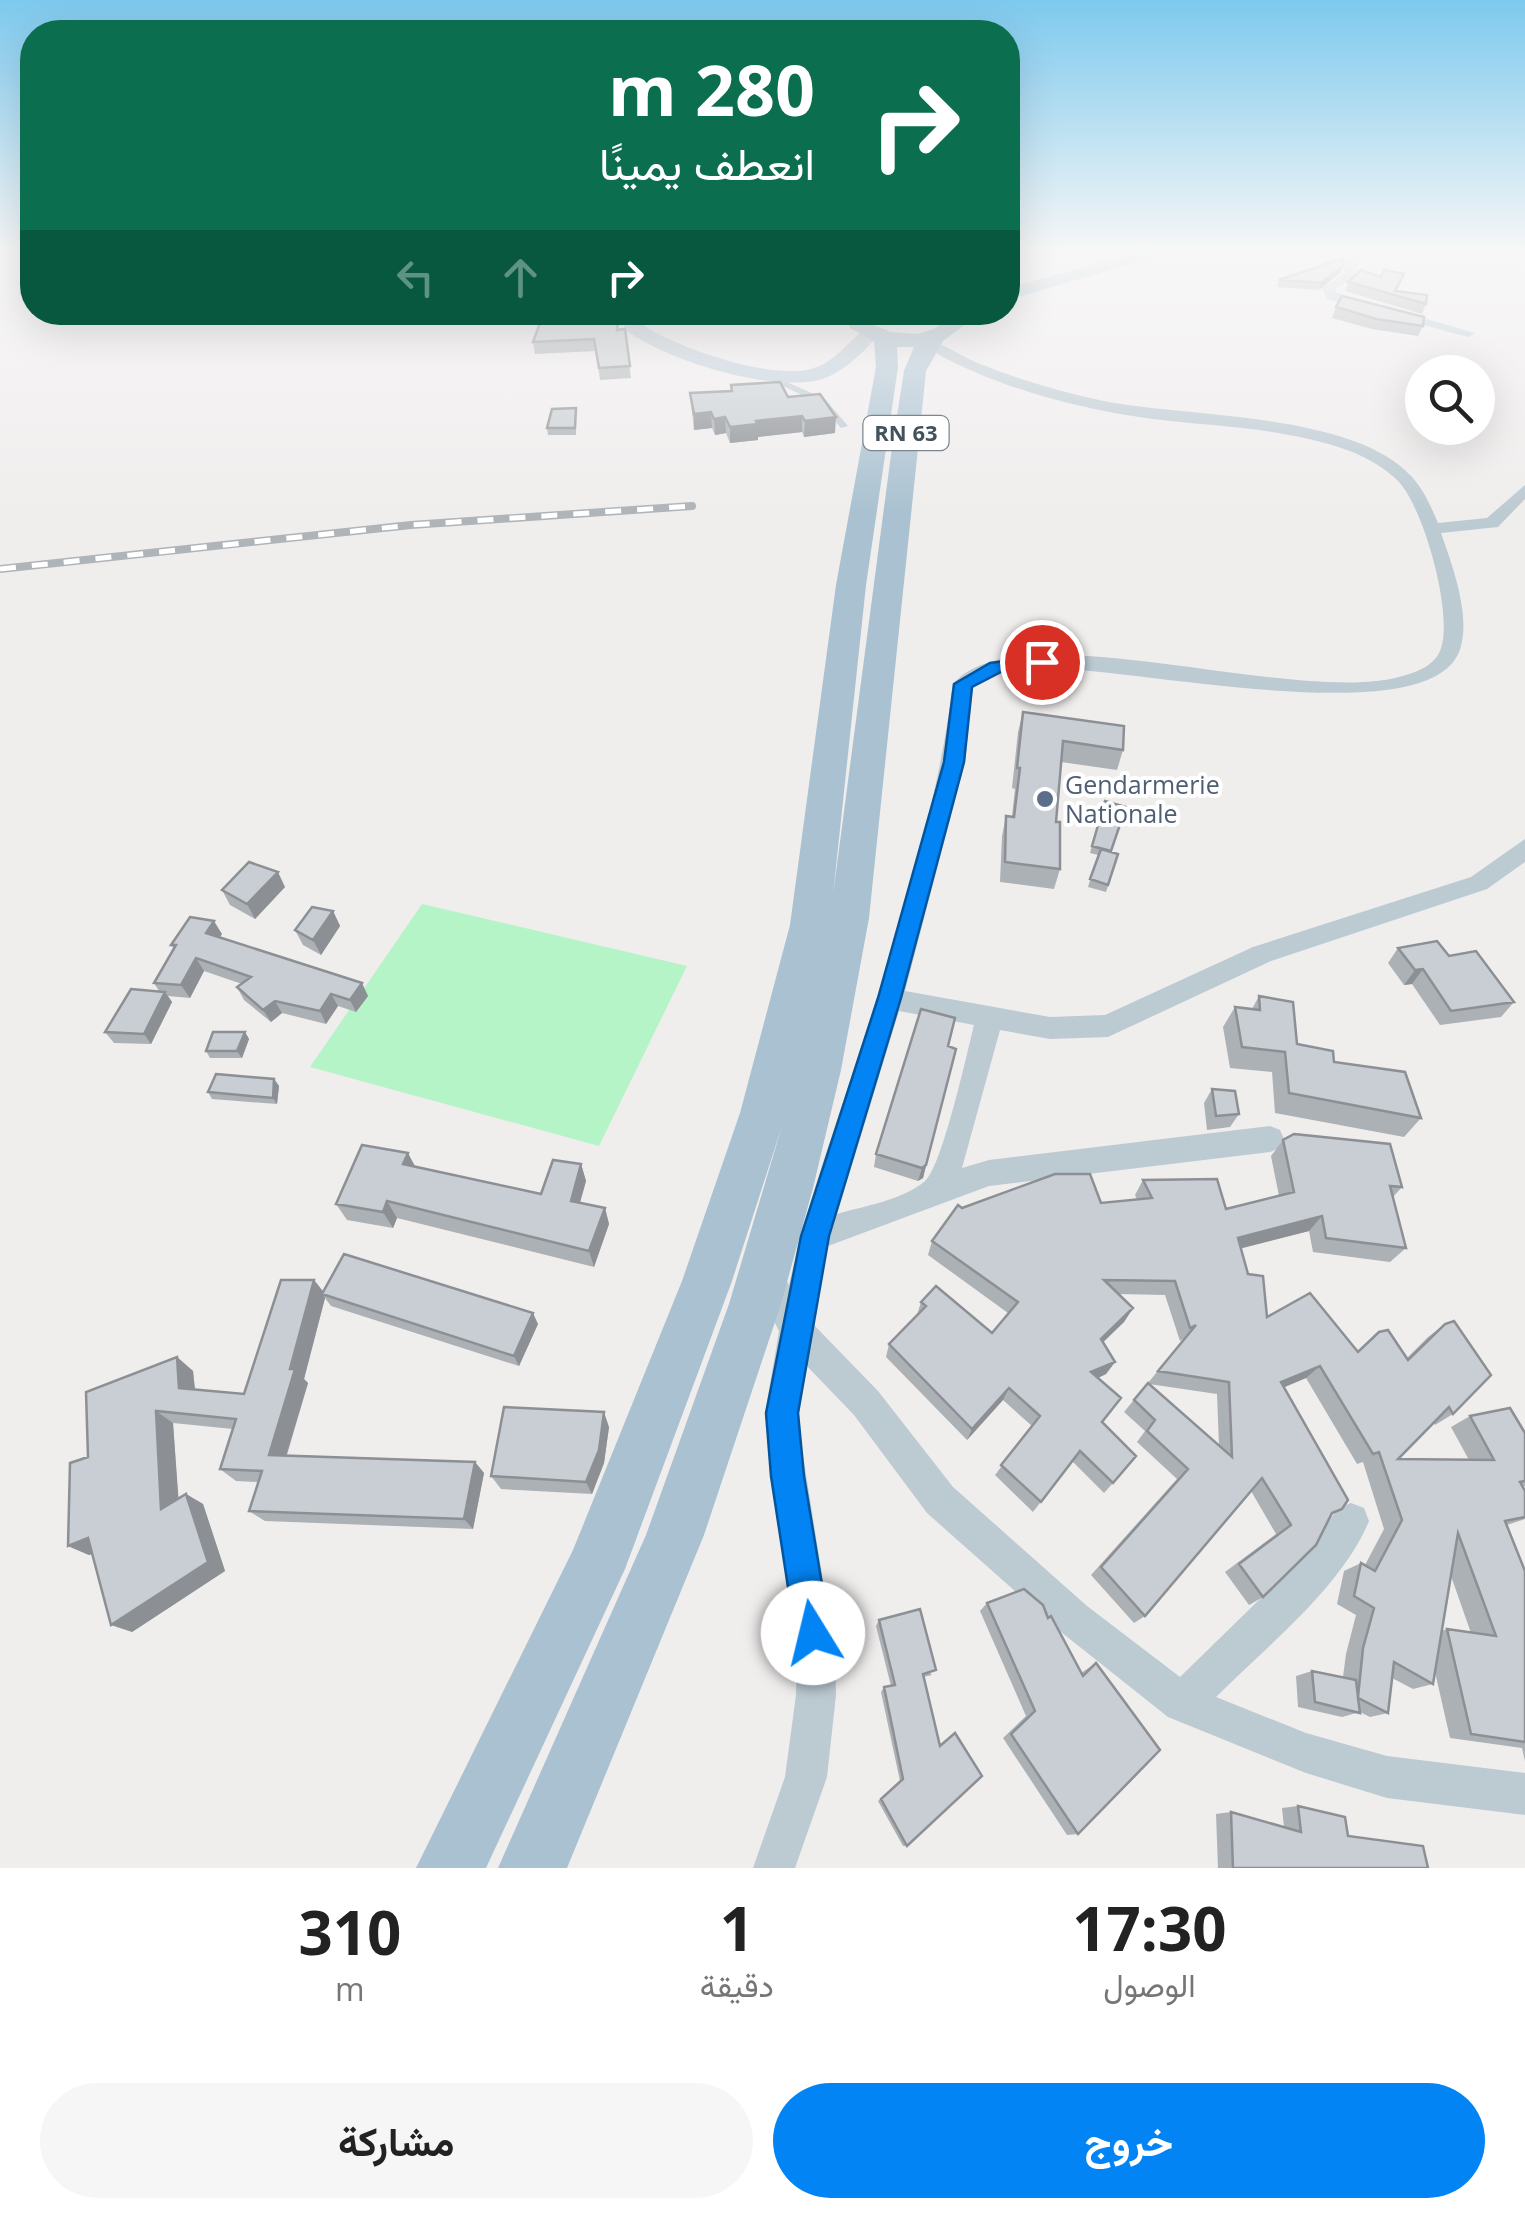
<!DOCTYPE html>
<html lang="ar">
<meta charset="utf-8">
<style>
:root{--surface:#fff;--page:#f6f6f6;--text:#222;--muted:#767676;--accent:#0384f4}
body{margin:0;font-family:"Open Sans",Vazirmatn,sans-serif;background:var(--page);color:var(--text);direction:rtl;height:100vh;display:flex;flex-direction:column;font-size:38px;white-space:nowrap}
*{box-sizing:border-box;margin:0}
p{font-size:32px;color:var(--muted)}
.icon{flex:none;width:55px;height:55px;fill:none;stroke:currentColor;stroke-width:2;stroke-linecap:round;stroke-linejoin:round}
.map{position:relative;height:1868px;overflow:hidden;direction:ltr}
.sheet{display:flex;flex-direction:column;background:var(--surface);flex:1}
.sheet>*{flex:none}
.banner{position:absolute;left:20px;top:20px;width:1000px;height:305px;border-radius:40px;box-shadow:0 10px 40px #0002;direction:rtl;background:#0b6e4f;color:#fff;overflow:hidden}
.buttons{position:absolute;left:1405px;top:355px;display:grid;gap:20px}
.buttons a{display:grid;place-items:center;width:90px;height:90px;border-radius:50%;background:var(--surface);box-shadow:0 10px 40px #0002;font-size:50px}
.pin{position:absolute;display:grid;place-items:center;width:85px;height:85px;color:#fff;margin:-42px;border:5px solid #fff;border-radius:50%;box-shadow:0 2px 10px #0007}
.me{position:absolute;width:110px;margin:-55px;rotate:351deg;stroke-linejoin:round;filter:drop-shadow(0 0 8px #0008)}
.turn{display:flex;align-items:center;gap:35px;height:210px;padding:0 40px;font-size:45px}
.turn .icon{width:130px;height:130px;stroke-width:2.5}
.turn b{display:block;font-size:70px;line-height:85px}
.lanes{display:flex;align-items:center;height:95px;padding:0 40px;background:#0003;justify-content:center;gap:50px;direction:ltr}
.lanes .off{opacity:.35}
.eta{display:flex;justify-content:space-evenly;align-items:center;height:170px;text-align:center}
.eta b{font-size:60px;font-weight:700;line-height:70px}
.cta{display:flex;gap:20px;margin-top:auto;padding:20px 40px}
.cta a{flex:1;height:115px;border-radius:60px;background:var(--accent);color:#fff;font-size:40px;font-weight:700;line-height:115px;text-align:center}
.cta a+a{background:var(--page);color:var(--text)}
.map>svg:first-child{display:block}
.green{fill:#b5f4c7}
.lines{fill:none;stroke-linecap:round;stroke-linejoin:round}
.service{fill:#bccad2;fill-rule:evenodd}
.minor{fill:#bccad2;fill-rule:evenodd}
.secondary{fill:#bdcdd9;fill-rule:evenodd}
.primary{fill:#a9c1d0;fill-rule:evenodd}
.rail-casing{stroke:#afb4b9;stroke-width:8}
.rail{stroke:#fff;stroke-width:5;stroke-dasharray:16;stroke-linecap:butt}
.wall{fill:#acb1b5;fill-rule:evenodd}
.shaded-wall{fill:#8c9094}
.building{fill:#c8ced3;stroke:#8c9094;stroke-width:2.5}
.route{fill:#0384f4;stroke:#02569f;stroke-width:2.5}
.service-dot{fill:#5c6f8a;stroke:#fff;stroke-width:4}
.labels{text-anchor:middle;stroke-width:8;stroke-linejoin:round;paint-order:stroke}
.shield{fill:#fff;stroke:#7b878e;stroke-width:2.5}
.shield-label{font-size:22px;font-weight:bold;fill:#43535d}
.service-label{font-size:25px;fill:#4e5e75;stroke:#fff;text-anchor:start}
</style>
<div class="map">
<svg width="1525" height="1868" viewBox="0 0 1525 1868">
<rect width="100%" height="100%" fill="#f0eded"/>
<path class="green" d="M422 904 687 966 599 1146 310 1067Z"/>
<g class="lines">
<path class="service" d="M769 374 825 399 848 426 841 428 819 403 766 378V374Z"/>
<path class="minor" d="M1348 252H1360L1356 276 1335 289 1337 293 1475 333 1468 337 1327 299 1322 288 1344 274Z
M928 339C947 346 964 358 983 365 1020 380 1060 391 1099 400 1184 418 1353 411 1412 477 1424 490 1431 507 1438 523L1487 518 1525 485V499L1498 527 1441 533C1452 565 1470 612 1461 646 1437 745 1088 654 1007 669 993 672 983 679 973 687L965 762 905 991 1050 1017 1105 1015 1253 947 1471 877 1525 839V862L1487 889 1271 961 1108 1037 1050 1039 1000 1030 962 1168 989 1160 1270 1126 1280 1130 1284 1139 1280 1148 1270 1152 989 1186 828 1246 813 1324 878 1391 953 1487 1087 1606 1180 1677 1306 1554 1338 1508 1351 1503 1364 1508 1369 1521C1342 1587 1267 1646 1216 1697L1306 1733 1387 1756 1525 1773V1815L1387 1798 1306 1773 1168 1717 1061 1632 927 1513 854 1415 805 1364 799 1413 802 1449 835 1656 836 1695 827 1777 795 1868H753L785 1777 796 1695 797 1656 765 1413 779 1331 750 1274 755 1263 766 1259 777 1263 789 1285C804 1215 828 1148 850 1081 892 952 936 819 953 684 1018 607 1302 710 1406 675 1420 671 1437 663 1441 648 1453 613 1424 509 1399 482 1371 453 1327 442 1289 435 1244 426 1199 425 1153 419 1075 409 991 386 923 346V340ZM899 1011 974 1025C967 1053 942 1167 925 1181 903 1200 864 1206 837 1214Z"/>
<path class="secondary" d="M623 312H641L640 323C673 347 775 382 814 368 834 362 849 342 864 329H878L880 333C865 351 842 374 819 380 768 392 665 360 624 329Z"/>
<path class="primary" d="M1140 252H1171L1008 300V288Z
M849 312H870L869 321 873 325 891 332 917 334 934 329 958 312H982L943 341 926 371 869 918 841 1070 813 1188 781 1304 704 1535 567 1868H498L646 1535 729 1304 782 1126 732 1281 625 1569 486 1868H416L573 1550 682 1281 740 1113 790 925 836 585 876 367 874 341 850 328ZM897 347H914L904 371 892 447 833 895 866 585 898 367Z"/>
<defs>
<path id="rail" d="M0 569 411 525 692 506"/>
</defs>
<use href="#rail" class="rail-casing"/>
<use href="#rail" class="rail"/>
</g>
<path class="wall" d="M1343 266 1341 272 1319 290 1277 287 1279 280Z
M1348 282 1396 291 1426 304 1422 314 1345 291Z
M1336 307 1423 326 1418 336 1372 329 1332 318Z
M544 312H619V329H625L631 378 600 380 596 351 535 354 533 342Z
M731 385 788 397 835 433 804 437 802 432 758 437V440L730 443 726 433 715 435 712 428 694 430 690 393 731 391Z
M576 415V435H548L547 428Z
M1023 712 1123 750 1117 770 1061 762 1056 822 1060 869 1054 889 1000 882 1002 836 1006 816H1012L1015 789 1012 788 1018 732Z
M1105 801 1111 852 1118 854 1106 892 1088 887 1098 855 1090 853Z
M285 887 255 919 230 905 222 890Z
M333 911 340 926 321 955 303 945 295 930Z
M222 934 219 938 368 996 356 1012 338 1006 326 1024 282 1013 271 1022 244 1000 237 987 242 984 204 971 190 998 168 996 172 1002 151 1044 114 1043 105 1032 159 991 154 983 174 949 171 945Z
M1398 948 1514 1002 1501 1017 1440 1025 1412 984 1404 985 1388 963Z
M1259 996 1297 1044 1334 1062 1421 1118 1404 1137 1275 1113 1272 1072 1230 1068 1223 1027 1235 1007 1252 1009Z
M245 1032 249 1039 242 1058H210L206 1051Z
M948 1046 923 1178 918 1181 874 1167 876 1154Z
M274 1079 279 1086 277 1104 212 1099 208 1092Z
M1212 1089 1239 1114 1230 1127 1207 1130 1204 1103Z
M1283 1140 1402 1187 1393 1197 1406 1248 1390 1262 1313 1252 1309 1231 1241 1248 1248 1274 1267 1317 1357 1351 1379 1332 1407 1358 1428 1337 1445 1324 1453 1414 1435 1425 1434 1423 1398 1459 1469 1460 1451 1427 1470 1416 1525 1433V1486L1523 1487 1525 1491V1519L1507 1525 1525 1571V1761L1522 1748 1450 1738 1435 1672 1433 1684 1413 1689 1392 1678 1388 1713 1370 1717 1360 1712 1342 1717 1298 1707 1296 1676 1312 1671 1343 1677 1346 1654 1356 1615 1337 1604 1344 1571 1361 1563 1365 1565 1384 1529 1363 1462 1357 1464 1306 1378 1284 1387 1331 1516 1263 1597 1249 1605 1225 1572 1276 1534 1251 1491 1145 1616 1134 1623 1091 1575 1177 1479 1137 1442 1145 1431 1124 1412 1185 1338 1180 1341 1165 1295 1118 1294 1133 1308 1124 1322 1103 1342 1115 1362 1106 1374 1098 1378 1102 1422 1113 1483 1104 1493 1072 1461 1033 1512 995 1475 1032 1426 1003 1400 967 1440 886 1357 889 1344 917 1315 921 1302 992 1333 1008 1313 928 1255 932 1241 962 1208 1101 1203 1137 1200 1135 1195 1143 1180 1226 1209 1279 1196 1271 1156ZM1149 1384 1217 1394 1219 1446ZM1451 1576 1471 1633 1447 1629 1442 1631Z
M581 1164 586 1181 580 1202 605 1208 609 1224 594 1267 397 1218 393 1228 347 1220 336 1204 415 1166 541 1194Z
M314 1280 323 1292 538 1324 519 1366 331 1306 325 1298 304 1379 308 1383 287 1455 475 1462 484 1473 473 1529 265 1521 249 1511 258 1482 236 1481 220 1469 233 1429 173 1423 178 1498 186 1494 203 1504 225 1571 132 1632 92 1554 89 1555 68 1546 88 1457 177 1357 193 1371 195 1389 244 1394Z
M609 1427 604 1463 592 1494 501 1489 491 1476Z
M987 1603 1048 1618 1081 1673 1096 1663 1078 1834 1067 1835 1003 1738 1026 1716 980 1611Z
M879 1620 932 1675 923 1677 940 1745 955 1733 907 1846H903L878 1801 900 1781 881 1692 884 1687 891 1686 876 1626Z
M1298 1806 1348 1836 1428 1868H1218L1216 1814 1231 1812 1284 1827 1282 1808Z"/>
<path class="shaded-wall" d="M1343 266 1341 272 1319 290 1321 283Z
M711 412 712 428 694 430V414Z
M802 416V432L758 437V440L730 443V427L756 421Z
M725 417 726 433 715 435 714 419Z
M836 417 835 433 804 437 805 421Z
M278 872 285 887 255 919 247 904Z
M333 911 340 926 321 955 313 940Z
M214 921 222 934 214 946 206 933Z
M196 958 204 971 190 998 181 985Z
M1423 969 1412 984 1404 985 1415 970Z
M362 983 368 996 356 1012 350 1000Z
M165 992 172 1002 151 1044 144 1034Z
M331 994 338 1006 326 1024 320 1011Z
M275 1001 282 1013 271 1022 263 1010Z
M245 1032 249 1039 242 1058 237 1051Z
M953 1063 923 1178 918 1181 922 1168Z
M274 1079 279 1086 277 1104 273 1098Z
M408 1153 417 1170 403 1164Z
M581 1164 586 1181 576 1217 571 1201Z
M387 1201 397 1218 393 1228 383 1212Z
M605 1208 609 1224 594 1267 589 1251Z
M1322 1216 1309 1231 1227 1252 1238 1238Z
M314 1280 326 1295 322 1294 325 1298 304 1379 308 1383 283 1466 269 1455Z
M1133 1308 1124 1322 1093 1352 1101 1339Z
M533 1313 538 1324 519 1366 514 1356Z
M177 1357 193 1371 196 1401 179 1388Z
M1115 1362 1106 1374 1083 1385 1091 1372Z
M1320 1366 1306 1378 1268 1394 1281 1382Z
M1009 1388 1003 1400 967 1440 972 1429Z
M156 1411 173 1423 180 1519 161 1509Z
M604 1412 609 1427 604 1463 592 1494 586 1482Z
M475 1462 484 1473 473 1529 464 1519Z
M186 1494 203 1504 225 1571 132 1632 111 1625Z
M88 1538 109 1548 89 1555 68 1546Z"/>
<path class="building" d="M1344 258 1343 266 1321 283 1279 280Z
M1361 270 1381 277 1384 270 1404 274 1395 291 1427 295 1426 304 1348 282Z
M1342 296 1424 317 1423 326 1376 319 1336 307Z
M544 312H618L617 330 625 329 630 366 599 368 594 339 533 342Z
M780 382 788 397 820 394 836 417 805 421 802 416 756 421 758 424 730 427 725 417 714 419 711 412 694 414 690 393 732 391 731 385Z
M576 408 575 428H547L552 409Z
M1023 712 1124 726 1123 750 1063 741 1056 822H1060V869L1005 862 1006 816 1014 817 1020 768H1017Z
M1105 801 1126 807 1111 851 1092 846Z
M1101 849 1118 854 1108 885 1090 879Z
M249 862 278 872 247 904 222 890Z
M312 907 333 911 313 940 295 930Z
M190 917 214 921 206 933 362 983 350 1000 331 994 320 1011 275 1001 263 1010 237 987 251 977 196 958 181 985 154 983 176 945H171Z
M1437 941 1449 956 1476 951 1514 1002 1451 1011 1423 969 1415 970 1398 948Z
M131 989 165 992 144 1034 105 1032Z
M1259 996 1293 1002 1297 1044 1333 1051 1334 1062 1405 1072 1421 1118 1289 1093 1285 1052 1242 1047 1235 1007 1260 1010Z
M921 1009 955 1018 948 1046 956 1049 926 1165 922 1168 876 1154Z
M213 1032H245L237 1051H206Z
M216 1074 274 1079 273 1098 208 1092Z
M1212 1089 1235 1091 1239 1114 1216 1116Z
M1294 1134 1390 1144 1402 1187 1390 1186 1406 1248 1326 1238 1322 1216 1238 1238 1248 1274 1263 1276 1267 1317 1310 1293 1358 1352 1379 1332 1388 1330 1408 1360 1445 1324 1454 1321 1491 1375 1453 1414 1449 1407 1398 1459 1494 1460 1470 1416 1510 1408 1525 1433V1481L1520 1482 1525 1491V1517L1505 1521 1525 1571V1742L1471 1734 1447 1629 1496 1636 1458 1533 1433 1684 1394 1662 1388 1713 1358 1698 1360 1713 1315 1702 1312 1671 1356 1680 1358 1697 1363 1648 1374 1608 1354 1596 1361 1563 1375 1571 1402 1520 1379 1452 1373 1454 1320 1366 1281 1382 1348 1500 1342 1509 1332 1513 1316 1545 1263 1597 1239 1564 1291 1525 1262 1478 1145 1616 1101 1567 1188 1469 1147 1431 1155 1420 1134 1400 1148 1383 1232 1457 1229 1382 1158 1371 1196 1325 1190 1328 1175 1281 1104 1280 1133 1308 1101 1339 1115 1362 1091 1372 1121 1398 1102 1422 1136 1456 1113 1483 1080 1451 1041 1502 1001 1465 1040 1416 1009 1388 972 1429 889 1344 926 1306 921 1302 936 1286 992 1333 1018 1302 932 1241 958 1205 962 1208 1055 1174H1090L1101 1203 1152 1198 1143 1180 1217 1179 1226 1209 1294 1192 1283 1140Z
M362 1145 408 1153 403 1164 541 1194 553 1160 581 1164 571 1201 605 1208 589 1251 387 1201 383 1212 336 1204Z
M344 1254 533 1313 514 1356 322 1294Z
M281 1280H314L290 1369H295L269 1455 475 1462 464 1519 249 1511 262 1471 220 1469 236 1419 156 1411 161 1509 186 1494 208 1562 111 1625 88 1538 68 1546 70 1463 88 1457 86 1392 177 1357 179 1388 244 1394Z
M504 1407 604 1412 599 1450 586 1482 491 1476Z
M1024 1589 1043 1605 1048 1618 1051 1616 1083 1676 1096 1663 1160 1750 1078 1834 1011 1734 1035 1711 987 1603Z
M920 1609 936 1670 923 1674 940 1746 955 1733 982 1776 907 1846 881 1799 903 1779 884 1687 895 1685 879 1620Z
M1298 1806 1345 1817 1348 1836 1423 1846 1428 1868H1233L1231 1812 1301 1832Z"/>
<linearGradient id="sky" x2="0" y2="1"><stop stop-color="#7dc9ee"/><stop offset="0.49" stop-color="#f8f7f7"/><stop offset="1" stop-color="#f8f7f7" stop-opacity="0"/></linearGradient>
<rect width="1525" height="514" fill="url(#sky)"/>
<path class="route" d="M1042 656 1051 662 1049 666 1001 672 972 687 964 762 901 998 829 1236 798 1413 804 1476 830 1633 825 1645 813 1650 800 1645 795 1633 771 1476 766 1413 801 1236 878 998 944 762 954 684 990 663Z"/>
<circle class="service-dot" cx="1045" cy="799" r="10"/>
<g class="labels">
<rect class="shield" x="863.5" y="416" width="85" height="34" rx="8"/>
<g class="shield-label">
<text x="906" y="441">RN 63</text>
</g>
<g class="service-label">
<text x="1065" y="794">Gendarmerie<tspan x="1065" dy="29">Nationale</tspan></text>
</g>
</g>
</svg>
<div class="buttons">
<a><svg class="icon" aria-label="search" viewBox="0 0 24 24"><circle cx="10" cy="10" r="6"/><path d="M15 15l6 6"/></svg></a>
</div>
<div class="pin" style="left:1042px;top:662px;background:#d93025"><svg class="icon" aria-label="arrive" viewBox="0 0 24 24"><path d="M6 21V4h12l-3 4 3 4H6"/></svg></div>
<svg class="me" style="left:813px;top:1633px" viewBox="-20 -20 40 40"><circle r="19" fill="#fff"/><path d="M0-13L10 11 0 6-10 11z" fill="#0384f4"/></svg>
<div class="banner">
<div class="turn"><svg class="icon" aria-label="right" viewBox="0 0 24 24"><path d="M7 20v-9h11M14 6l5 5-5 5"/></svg><div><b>280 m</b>انعطف يمينًا</div></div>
<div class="lanes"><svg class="icon off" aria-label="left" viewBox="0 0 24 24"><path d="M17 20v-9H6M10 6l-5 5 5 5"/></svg><svg class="icon off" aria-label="ahead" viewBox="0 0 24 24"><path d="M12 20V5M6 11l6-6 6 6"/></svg><svg class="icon" aria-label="right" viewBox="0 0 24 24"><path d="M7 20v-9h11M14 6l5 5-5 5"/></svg></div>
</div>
</div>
<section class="sheet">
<div class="eta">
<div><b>17:30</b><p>الوصول</p></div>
<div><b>1</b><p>دقيقة</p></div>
<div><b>310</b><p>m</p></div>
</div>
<div class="cta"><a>خروج</a><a>مشاركة</a></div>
</section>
